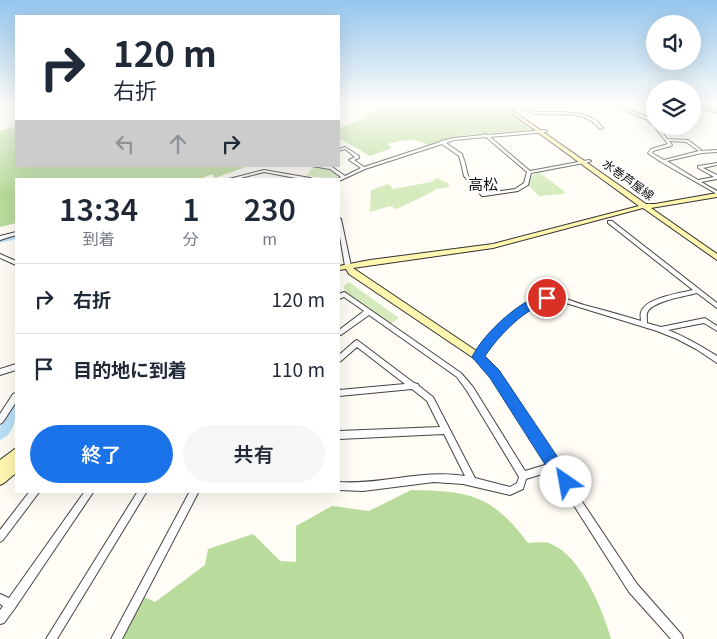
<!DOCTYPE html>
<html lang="ja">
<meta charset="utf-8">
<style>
:root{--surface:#fff;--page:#f6f6f7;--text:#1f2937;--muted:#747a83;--line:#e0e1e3;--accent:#1a73e8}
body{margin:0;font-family:Georgia,"Noto Sans JP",serif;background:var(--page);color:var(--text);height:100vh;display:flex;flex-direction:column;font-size:19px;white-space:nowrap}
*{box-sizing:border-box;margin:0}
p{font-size:16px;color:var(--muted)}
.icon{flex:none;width:28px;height:28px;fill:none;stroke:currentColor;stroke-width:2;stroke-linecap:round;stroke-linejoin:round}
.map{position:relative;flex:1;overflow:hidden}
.side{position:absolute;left:15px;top:178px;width:325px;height:315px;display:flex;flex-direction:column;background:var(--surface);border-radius:0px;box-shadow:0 5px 20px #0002}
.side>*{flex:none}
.top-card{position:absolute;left:15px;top:15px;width:325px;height:152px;border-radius:0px;box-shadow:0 5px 20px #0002;background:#fff;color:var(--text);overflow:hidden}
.fabs{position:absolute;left:646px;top:15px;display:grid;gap:10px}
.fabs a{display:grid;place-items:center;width:55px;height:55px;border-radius:50%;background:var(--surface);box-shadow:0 5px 20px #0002;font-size:25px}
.pin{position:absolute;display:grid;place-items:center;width:42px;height:42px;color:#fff;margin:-21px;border:2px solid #fff;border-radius:50%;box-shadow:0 1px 5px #0007}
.me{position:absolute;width:55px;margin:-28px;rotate:327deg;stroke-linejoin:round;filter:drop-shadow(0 0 4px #0008)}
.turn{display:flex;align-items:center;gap:18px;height:105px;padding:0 15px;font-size:22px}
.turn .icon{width:65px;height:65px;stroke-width:2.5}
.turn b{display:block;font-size:35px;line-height:42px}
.lanes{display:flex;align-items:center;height:48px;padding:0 15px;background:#0003;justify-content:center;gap:25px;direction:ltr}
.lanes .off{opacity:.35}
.eta{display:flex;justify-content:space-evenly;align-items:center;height:85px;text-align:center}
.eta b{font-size:30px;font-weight:600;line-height:35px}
.action{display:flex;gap:10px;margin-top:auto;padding:10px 15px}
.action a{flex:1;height:58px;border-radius:30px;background:var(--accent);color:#fff;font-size:20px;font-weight:600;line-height:58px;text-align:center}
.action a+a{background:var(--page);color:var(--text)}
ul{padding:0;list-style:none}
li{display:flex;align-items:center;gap:15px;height:70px;padding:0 15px;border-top:1px solid var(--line)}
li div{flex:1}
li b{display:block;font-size:19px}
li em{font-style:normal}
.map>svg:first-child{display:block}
.green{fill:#d5ebbd}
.forest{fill:#b9dc9c}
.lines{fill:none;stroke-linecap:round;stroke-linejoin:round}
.river{fill:#b9e0f7;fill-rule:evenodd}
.street-casing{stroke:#444;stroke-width:2}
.secondary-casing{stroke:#333;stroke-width:2}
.street{fill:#fff;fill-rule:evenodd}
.secondary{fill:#fff6b0;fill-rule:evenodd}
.route{fill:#1a73e8;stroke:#114b97}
.labels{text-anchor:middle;stroke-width:5;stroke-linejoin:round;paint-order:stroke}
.far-street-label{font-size:12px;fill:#111;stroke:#fff}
.far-quarter-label{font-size:15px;fill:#111;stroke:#fff}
</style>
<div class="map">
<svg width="717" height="639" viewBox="0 0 717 639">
<rect width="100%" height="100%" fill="#fffdf5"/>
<path class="green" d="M313 167 330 169 340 176 337 179 306 176Z
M539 172 565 192 564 194 539 196 528 185 532 176Z
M437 178 448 183 449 187 435 189 432 192 397 209 390 206 370 212 371 190 389 184 393 189 431 182Z
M349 282 399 318 390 324 347 293 343 287Z"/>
<path class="forest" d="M367 104 496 105 531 130 465 135 428 145C415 137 401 140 387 144L392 148 370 156 342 140H339V128L360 120 374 110Z
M16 126V166H248L215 178 212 174 200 179H16V223L0 227V131Z
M411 490C469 491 491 494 528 543 534 543 545 541 551 544 581 556 603 610 611 639H122L145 597 155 602 205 565 208 549 253 534 280 561 296 562V526L332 506 369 511Z"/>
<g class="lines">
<path class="river" d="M12 234 16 235V239L0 243V237Z
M16 402C17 416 15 434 0 440 0 426 0 408 16 402Z"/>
<defs>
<path id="street" d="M609 104H613L648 117 655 123V126H658L667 139 688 140 700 149 701 150 699 151 717 150V152L702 153 667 161 698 180 714 177 698 168V166L717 163V165L703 168 717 175V179L701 182 717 191V194L661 162 649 154 648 153 651 149 668 144 654 126 646 119ZM669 141 686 142 699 151 664 160 652 153 653 151 671 146 672 145Z
M692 104H696L717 111V113Z
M512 107H522L535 112H564L581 114 590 117 597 121 603 128 600 129C582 108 561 116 537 114 532 114 528 110 523 109 519 108 515 109 511 109Z
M545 130 547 131 546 132 490 137 530 171 589 160 591 161 589 162 531 173 528 185 518 191 484 196H482L464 176 461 163 459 156 442 144 365 169 339 181 338 179 341 177 330 169 312 166 332 167 345 176 361 168 349 160 355 157 345 149 339 151V149L345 147 359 156V158L354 160 364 167 440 142 441 141 454 138 483 135 485 134 487 135ZM486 137 527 172 524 183 515 189 485 193 468 176 465 163 462 154 446 143 454 140Z
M264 170 310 178 312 179H301L264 172 237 179H229Z
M339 218 341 219 351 266 348 268 345 266 339 231Z
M608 221H612L717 303V308L697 293C686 296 654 301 648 311 646 314 647 319 647 323L661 327 705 318 717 326V331L704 323 668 330C686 337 701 346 717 356V363L696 349 677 339 657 331 556 300C550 300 545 299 540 301 517 310 495 337 482 357L496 372 556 462 558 463 559 467 637 584 682 635 683 639H671L629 592 552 471 526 479 523 489 510 495 463 484 434 482 363 491 339 490V482C382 485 422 469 465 476L444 434 339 439V431L440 427 427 401 412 389 339 396V390L405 384 357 347 341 361 339 362V355L355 341 357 340 414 383 418 384 419 386 433 397 475 478 510 487 517 483 519 477 467 391 457 377 369 315 341 335H339V330L364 311 344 297 339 299V294L344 292 346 293 461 373 473 387 525 471 548 464 492 376 475 357C486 338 520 299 543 296 557 294 571 301 584 305 603 310 622 315 641 321 641 319 640 315 641 312 645 298 680 293 693 290L608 223Z
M16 232V235L0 240V236Z
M0 254 16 261V265L0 258Z
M16 364V370L0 375V369Z
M16 393V402L3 422 0 424V414L13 394Z
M30 491H40L3 540 0 542V530Z
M85 491H94L15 608 4 623 0 624V610L3 606 0 604V594L9 598Z
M138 491H147L57 639H46Z
M190 491H199L122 639H111Z"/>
<path id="secondary" d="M499 104H503L646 204H655L717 193V197L651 208 717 254V260L643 208 493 248 353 268 481 354 483 357 481 360 478 361 349 274 346 269 339 270V266L370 260 493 244 639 206Z
M16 448V473L4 483 0 485V460Z"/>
</defs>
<use href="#street" class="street-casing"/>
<use href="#secondary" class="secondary-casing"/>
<use href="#street" class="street"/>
<use href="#secondary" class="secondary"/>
</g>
<linearGradient id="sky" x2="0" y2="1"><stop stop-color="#95c6ee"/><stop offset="0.54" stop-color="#fffefa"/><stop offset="1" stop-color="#fffefa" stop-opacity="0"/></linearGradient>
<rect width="717" height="193" fill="url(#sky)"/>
<path class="route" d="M547 294 552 298 551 301C525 308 500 334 485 356L499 370 571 477 573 482 571 488 566 490 560 488 490 378 472 357C483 334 521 298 547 294Z"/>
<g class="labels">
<g class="far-street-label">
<text transform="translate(628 180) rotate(36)" y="4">水巻芦屋線</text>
</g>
<g class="far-quarter-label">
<text x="483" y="190">高松</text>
</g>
</g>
</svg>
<div class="fabs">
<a><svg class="icon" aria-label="sound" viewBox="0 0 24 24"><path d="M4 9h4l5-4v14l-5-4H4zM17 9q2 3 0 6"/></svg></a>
<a><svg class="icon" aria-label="layers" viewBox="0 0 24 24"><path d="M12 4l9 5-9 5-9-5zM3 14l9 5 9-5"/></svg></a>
</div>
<div class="pin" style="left:547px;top:298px;background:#d93025"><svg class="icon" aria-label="arrive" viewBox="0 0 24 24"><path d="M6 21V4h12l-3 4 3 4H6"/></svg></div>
<svg class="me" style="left:566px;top:482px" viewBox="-20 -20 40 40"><circle r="19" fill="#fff"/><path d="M0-13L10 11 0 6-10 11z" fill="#1a73e8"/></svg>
<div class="top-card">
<div class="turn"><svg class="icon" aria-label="right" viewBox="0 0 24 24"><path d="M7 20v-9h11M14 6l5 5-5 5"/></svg><div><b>120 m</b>右折</div></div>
<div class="lanes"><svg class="icon off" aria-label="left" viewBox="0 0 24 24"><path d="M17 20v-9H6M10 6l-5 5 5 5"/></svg><svg class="icon off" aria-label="ahead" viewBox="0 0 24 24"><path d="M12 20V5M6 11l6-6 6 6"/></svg><svg class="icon" aria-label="right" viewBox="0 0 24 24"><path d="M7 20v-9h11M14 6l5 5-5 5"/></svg></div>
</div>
<section class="side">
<div class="eta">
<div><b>13:34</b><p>到着</p></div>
<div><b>1</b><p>分</p></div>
<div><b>230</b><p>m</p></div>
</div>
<ul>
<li><svg class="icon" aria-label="right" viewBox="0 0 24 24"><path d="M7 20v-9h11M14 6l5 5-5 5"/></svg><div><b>右折</b></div><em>120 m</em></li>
<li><svg class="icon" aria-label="arrive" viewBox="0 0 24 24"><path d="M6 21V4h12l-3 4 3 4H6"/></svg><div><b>目的地に到着</b></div><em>110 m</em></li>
</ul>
<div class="action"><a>終了</a><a>共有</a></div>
</section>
</div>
